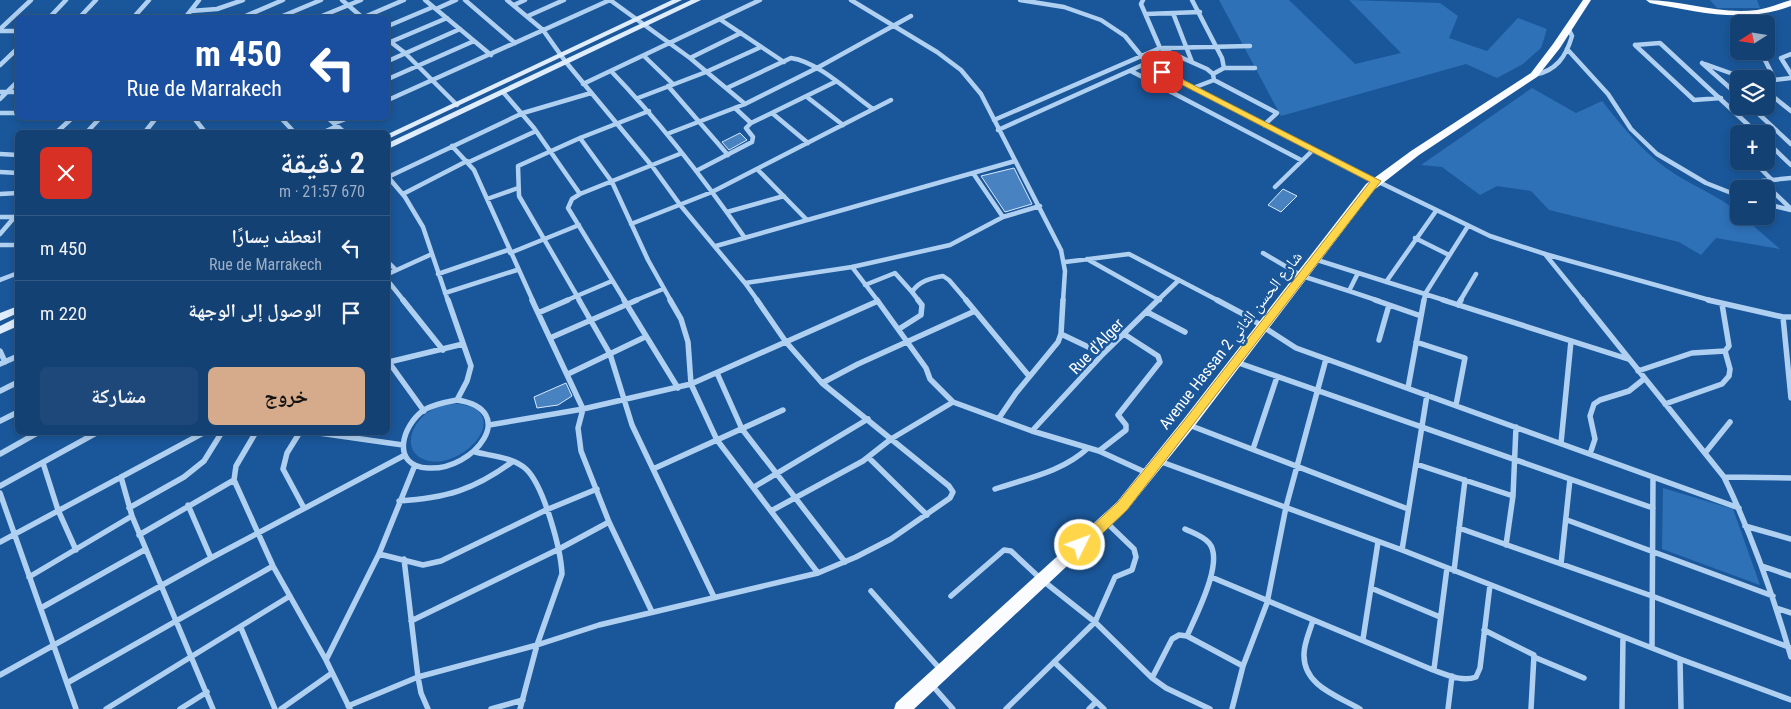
<!DOCTYPE html>
<html lang="ar">
<meta charset="utf-8">
<style>
:root{--surface:#144174;--page:#1d4879;--text:#f1f3f6;--muted:#9dafc5;--line:#335a86;--accent:#d6ab8b}
body{margin:0;font-family:"Roboto Condensed","Noto Naskh Arabic",sans-serif;background:var(--page);color:var(--text);direction:rtl;height:100vh;display:flex;flex-direction:column;font-size:19px;white-space:nowrap}
*{box-sizing:border-box;margin:0}
p{font-size:16px;color:var(--muted)}
.icon{flex:none;width:28px;height:28px;fill:none;stroke:currentColor;stroke-width:2;stroke-linecap:round;stroke-linejoin:round}
.map{position:relative;flex:1;overflow:hidden;direction:ltr}
.sheet{position:absolute;left:15px;top:130px;width:375px;height:305px;display:flex;flex-direction:column;background:var(--surface);border-radius:8px;box-shadow:0 2px 8px #0003,0 0 0 1px var(--line);direction:rtl}
.sheet>*{flex:none}
.top-card{position:absolute;left:15px;top:15px;width:375px;height:105px;border-radius:8px;box-shadow:0 2px 8px #0003,0 0 0 1px var(--line);direction:rtl;background:#1a4fa0;color:#fff;overflow:hidden}
.needle{width:32px;rotate:258deg}
.tools{position:absolute;left:1730px;top:15px;display:grid;gap:10px}
.tools a{display:grid;place-items:center;width:45px;height:45px;border-radius:8px;background:var(--surface);box-shadow:0 2px 8px #0003,0 0 0 1px var(--line);font-size:25px}
.pin{position:absolute;display:grid;place-items:center;width:42px;height:42px;color:#fff;margin:-21px;border-radius:10px;box-shadow:0 2px 8px #0006}
.me{position:absolute;width:55px;margin:-28px;rotate:48deg;stroke-linejoin:round;filter:drop-shadow(0 0 4px #0008)}
.turn{display:flex;align-items:center;gap:18px;height:105px;padding:0 25px;font-size:22px}
.turn .icon{width:65px;height:65px;stroke-width:2.5}
.turn b{display:block;font-size:35px;line-height:42px}
.round{display:grid;place-items:center;flex:none;width:52px;height:52px;border-radius:8px;background:var(--page)}
.head{display:flex;align-items:center;justify-content:space-between;height:85px;padding:0 25px}
h1{font-size:30px;font-weight:700;line-height:38px}
.cta{display:flex;gap:10px;margin-top:auto;padding:10px 25px}
.cta a{flex:1;height:58px;border-radius:8px;background:var(--accent);color:#111;font-size:20px;font-weight:700;line-height:58px;text-align:center}
.cta a+a{background:var(--page);color:var(--text)}
ul{padding:0;list-style:none}
li{display:flex;align-items:center;gap:15px;height:65px;padding:0 25px;border-top:1px solid var(--line)}
li div{flex:1}
li b{display:block;font-size:19px}
li em{font-style:normal}
.map>svg:first-child{display:block}
.green{fill:#2e71b7}
.building{fill:#4882c1;stroke:#d7e9fc}
.lines{fill:none;stroke-linecap:round;stroke-linejoin:round}
.street-far1{stroke:#b0d0f1;stroke-width:4.5}
.street{stroke:#b0d0f1;stroke-width:5.5}
.secondary{fill:#deecfc;fill-rule:evenodd}
.primary{fill:#fafcff;fill-rule:evenodd}
.route{fill:#ffd54a;stroke:#a68a30}
.labels{text-anchor:middle;stroke-width:5;stroke-linejoin:round;paint-order:stroke}
.street-label{font-size:16px;fill:#fff;stroke:#1a579a}
</style>
<div class="map">
<svg width="1791" height="709" viewBox="0 0 1791 709">
<rect width="100%" height="100%" fill="#1a579a"/>
<path class="green" d="M1219 0H1289L1355 64 1401 53 1349 0 1440 3 1458 16 1449 38 1487 51 1518 18 1547 29 1541 48 1523 64 1497 78 1466 64 1281 116Z
M1710 0H1757L1760 8H1717Z
M1532 88 1576 113 1602 101C1621 125 1641 150 1666 168 1689 185 1717 194 1739 213V216H1742L1780 249 1716 238 1701 255 1679 242 1549 210 1531 191 1497 186 1480 195 1442 167 1421 165Z
M459 404C464 405 470 406 474 408 506 427 451 475 421 458 402 447 413 423 427 413 436 406 448 404 459 404Z
M1663 488 1733 509 1760 585 1662 549Z"/>
<path class="building" d="M740 133 747 140 729 150 722 142Z
M1014 168 1032 204 1005 212 981 176Z
M1283 189 1297 196 1281 212 1268 205Z
M566 383 572 396 558 405 537 408 534 397Z"/>
<g class="lines">
<path class="street-far1" d="M342 0 363 18
M425 0 491 55
M465 0 515 43
M507 0 543 30 565 61 652 166 681 206 745 283 758 301
M610 0 690 58 745 104
M851 0 937 52 961 70 981 94 1061 250 1065 271 1063 301
M1020 0 1064 7 1101 20 1125 36 1147 63 1313 150 1490 236 1545 254 1713 301
M1192 0 1222 58 1224 68 1213 74
M514 5 525 0
M436 9 456 0
M191 11 217 9 243 0
M1173 13 1192 62
M1146 14 1200 12
M528 16 564 0
M49 18 66 0
M79 18 96 0
M133 18 149 0
M185 18 199 0
M241 18 283 0
M278 18 321 0
M317 18 361 0
M362 18 404 0
M721 20 784 62
M388 26 433 7
M0 29 31 0
M0 31H18
M388 40 405 53 457 105
M388 43 447 18
M1635 45 1660 43 1758 134
M1635 45 1694 100 1721 98
M1160 48 1207 69 1213 74 1214 80 1277 113 1264 125
M1163 48 1250 46
M1567 49 1608 94 1631 129 1657 154 1706 183 1739 196
M1761 52 1775 80
M1791 54 1781 58 1791 74
M644 56 673 84
M690 58 741 33
M388 61 460 29
M1702 63 1739 96
M1705 64 1747 79
M0 65 18 48
M1224 68H1255
M611 71C661 123 704 179 745 238
M1131 71 1301 160
M1534 75C1556 71 1566 57 1572 36L1568 28
M388 79 474 41
M1766 81 1791 78
M583 84 760 0
M668 86 728 155
M727 88 791 58C819 62 850 93 873 109
M1193 88 1214 80
M1766 91 1791 111
M0 92H18
M503 92 534 128 580 194
M807 97 843 125
M638 98 706 72 761 47
M0 99 18 81
M388 100 610 0
M1750 106 1791 144
M735 108 751 123
M0 113H18
M772 113 808 143
M194 118 205 132
M281 118 294 132
M328 118 344 132
M994 120 1160 48 1141 4 1143 0
M335 123 348 118
M998 130 1147 63
M57 132 72 118
M87 132 100 118
M145 132 156 118
M324 132 337 126
M667 134 745 104 817 68 911 16
M580 138 612 182 648 260 671 301
M1766 141 1791 165
M452 146 474 170 533 301
M0 154 18 155
M1753 161 1772 180
M469 162 536 131
M758 170 807 220
M696 171 752 142 753 137 746 128 751 123 835 82
M0 172 18 173
M973 173 1003 217
M388 177 405 197 423 227 448 301
M388 177 523 113 591 93
M1791 178 1762 181 1791 209
M1275 187 1313 150
M0 194 18 193
M403 194 467 161
M487 199 518 188
M1766 204 1791 210
M727 212 784 196
M0 217H14
M631 224 712 192 891 100
M0 234 18 213
M1415 238 1449 255
M0 245H18
M716 246 1015 161
M510 253 579 225
M1263 253 1302 276 1349 291 1358 273
M1545 254 1583 301
M1087 259 1160 300
M1314 259 1447 301
M388 262 396 270
M1065 262 1129 254 1219 301
M852 267 878 301
M388 274 432 254
M438 274 508 250
M0 280 18 273
M388 281 404 301
M1386 282 1436 211
M745 283 852 267 950 245 1003 217 1040 206
M865 285 895 273 912 292
M1349 291 1379 301
M445 293 517 270
M565 301 612 281
M580 301 519 196 518 166 580 138 649 111
M625 301 568 208 572 199 580 194 682 153
M634 301 663 289
M919 301 912 292C919 281 931 278 943 276L949 280 967 301
M1157 301 1179 280
M1424 301 1425 294 1468 226
M1460 301 1476 274"/>
<path class="street" d="M403 300 443 350
M448 300 471 366 467 381 457 400
M532 300 583 409 578 428 581 451 609 522 652 612
M579 300 610 354 632 425 714 597
M624 300 678 388
M670 300 681 319 688 342 691 384 717 440 818 573
M757 300 786 342 822 383 891 439 953 402 1032 431 1099 451 1147 473
M877 300 926 368 930 379 953 402
M966 300 1029 376
M1217 300 1245 315 1296 348 1739 508
M1375 300 1421 316
M1443 300 1628 359
M1582 300 1724 477
M1708 300 1783 317
M1458 305 1461 300
M1147 312 1185 332
M538 313 568 300
M1791 317H1783L1791 398
M899 329 921 315 922 305 918 300
M1061 334 1103 354
M550 338 637 300
M1379 340 1389 305
M1416 342 1465 358 1456 405
M0 351 5 362
M388 361 424 411
M389 362 463 344
M1236 362 1653 508
M0 364 18 356
M1638 371 1692 353 1725 351 1729 346 1722 304
M717 373 742 429 845 562
M568 374 645 337
M822 383 858 364 975 311
M1408 388 1424 300
M0 391 18 382
M457 400C521 410 474 471 428 468 390 466 402 425 424 410 434 404 446 402 457 400Z
M1665 404 1722 384 1729 376 1730 369 1725 351
M999 418 1016 393 1058 342 1061 334 1063 300
M0 421 18 412
M489 425 583 409 691 384 878 301
M1189 425 1408 509
M1032 431 1103 354 1158 300
M256 432 236 466 234 480 273 566 326 660 350 709
M300 432 287 453 283 469 304 508
M312 432 403 445
M1561 443 1571 341
M1253 449 1277 377
M1099 451 1126 430V425L1118 415 1160 362 1158 356 1124 334
M475 452C491 456 513 457 526 469 544 486 561 550 562 574L537 645 520 709
M1705 453 1730 422
M0 454 39 432
M1590 454 1595 439 1590 416 1594 404 1600 400 1629 391 1644 379
M868 457 927 515
M1159 461 1402 550 1680 659 1791 700
M43 463 58 510 76 550
M1416 464 1513 496
M653 469 783 410
M121 477 132 516 213 709
M1791 478 1724 477C1752 535 1773 595 1791 657
M0 486 98 432
M754 487 868 419
M995 489C1028 478 1062 472 1088 448
M0 493 76 709
M399 501C446 498 474 490 512 462
M188 505 211 558
M129 508 184 477 204 461 222 432
M1567 520 1773 596
M1745 526 1791 539
M1459 528 1652 596 1791 648
M1185 529C1193 533 1203 536 1209 543 1225 561 1195 617 1187 636
M139 535 234 480
M0 542 205 432
M1506 545 1513 496 1516 427
M1402 550 1427 395
M379 554 423 565 441 561 546 510 597 489
M404 559 418 677 421 693 428 709
M1561 564 1570 479
M1762 566 1791 576
M1454 571 1465 480
M29 577 132 516
M1211 577 1433 670C1447 675 1462 682 1476 677L1480 668 1490 585
M1371 588 1440 617
M871 591 940 669
M951 596 1004 550 1011 551 1042 580 1095 622 1152 678 1166 688 1210 709
M41 608 146 549
M1776 608 1791 613
M1313 620C1310 631 1304 643 1304 654 1303 686 1338 696 1360 709
M411 621 559 549 609 522
M241 628 275 709
M1484 630 1534 655 1531 709
M1363 639 1378 542
M1652 648 1653 477
M1534 657 1584 678
M1680 659 1681 709
M326 660 379 554 415 465
M1054 662 1104 709
M1434 669 1447 568
M0 675 211 558 405 455
M1152 678 1172 639 1179 635 1187 636 1243 666
M67 683 273 566
M931 684 953 709
M348 706 418 677 537 645 599 625 818 573 856 557 891 539 950 498 953 492 949 486 891 439 863 461 771 511
M106 709 290 596
M180 709 207 692
M281 709 332 673
M491 709 523 700
M1006 709 1095 622 1115 577 1132 570 1136 557 1134 549 1106 522
M1089 709 1096 702
M1232 709 1243 666 1267 603 1286 507 1326 359
M1448 709 1452 676
M1622 709 1623 637"/>
<path class="secondary" d="M672 0H682L388 139V134Z
M691 0H701L388 149V143Z
M18 306V313L0 321V313Z
M18 317V326L0 334V326Z"/>
<path class="primary" d="M1583 0H1591L1560 48 1537 77 1419 155 1374 190 1193 428 1127 510 914 709H894L896 703 1117 502 1183 420 1366 184 1411 151 1531 73 1553 44Z
M1646 0C1683 0 1719 15 1757 10 1769 8 1780 3 1791 0V6C1744 24 1698 12 1650 3Z"/>
</g>
<path class="route" d="M1162 69 1381 181 1127 510 1085 550 1080 551 1076 550 1074 545 1076 541 1118 502 1184 421 1370 182 1159 73V70Z"/>
<g class="labels">
<g class="street-label">
<text transform="translate(1230 340) rotate(-52)" y="6">Avenue Hassan 2 شارع الحسن الثاني</text>
<text transform="translate(1096 346) rotate(-46)" y="6">Rue d'Alger</text>
</g>
</g>
</svg>
<div class="tools">
<a><svg class="needle" viewBox="-14 -14 28 28"><path d="M0-13l5 13h-10z" fill="#e53935"/><path d="M0 13l5-13h-10z" fill="#9dafc5"/></svg></a>
<a><svg class="icon" aria-label="layers" viewBox="0 0 24 24"><path d="M12 4l9 5-9 5-9-5zM3 14l9 5 9-5"/></svg></a>
<a>+</a>
<a>−</a>
</div>
<div class="pin" style="left:1162px;top:72px;background:#d93025"><svg class="icon" aria-label="arrive" viewBox="0 0 24 24"><path d="M6 21V4h12l-3 4 3 4H6"/></svg></div>
<svg class="me" style="left:1080px;top:545px" viewBox="-20 -20 40 40"><circle r="17" fill="#ffd54a" stroke="#fff" stroke-width="3"/><path d="M0-11L8 9 0 5-8 9z" fill="#fff"/></svg>
<div class="top-card">
<div class="turn"><svg class="icon" aria-label="left" viewBox="0 0 24 24"><path d="M17 20v-9H6M10 6l-5 5 5 5"/></svg><div><b>450 m</b>Rue de Marrakech</div></div>
</div>
<section class="sheet">
<div class="head"><div><h1>2 دقيقة</h1><p>670 m · 21:57</p></div><a class="round" style="background:#d93025;color:#fff"><svg class="icon" aria-label="close" viewBox="0 0 24 24"><path d="M6 6l12 12M18 6L6 18"/></svg></a></div>
<ul>
<li><svg class="icon" aria-label="left" viewBox="0 0 24 24"><path d="M17 20v-9H6M10 6l-5 5 5 5"/></svg><div><b>انعطف يسارًا</b><p>Rue de Marrakech</p></div><em>450 m</em></li>
<li><svg class="icon" aria-label="arrive" viewBox="0 0 24 24"><path d="M6 21V4h12l-3 4 3 4H6"/></svg><div><b>الوصول إلى الوجهة</b></div><em>220 m</em></li>
</ul>
<div class="cta"><a>خروج</a><a>مشاركة</a></div>
</section>
</div>
